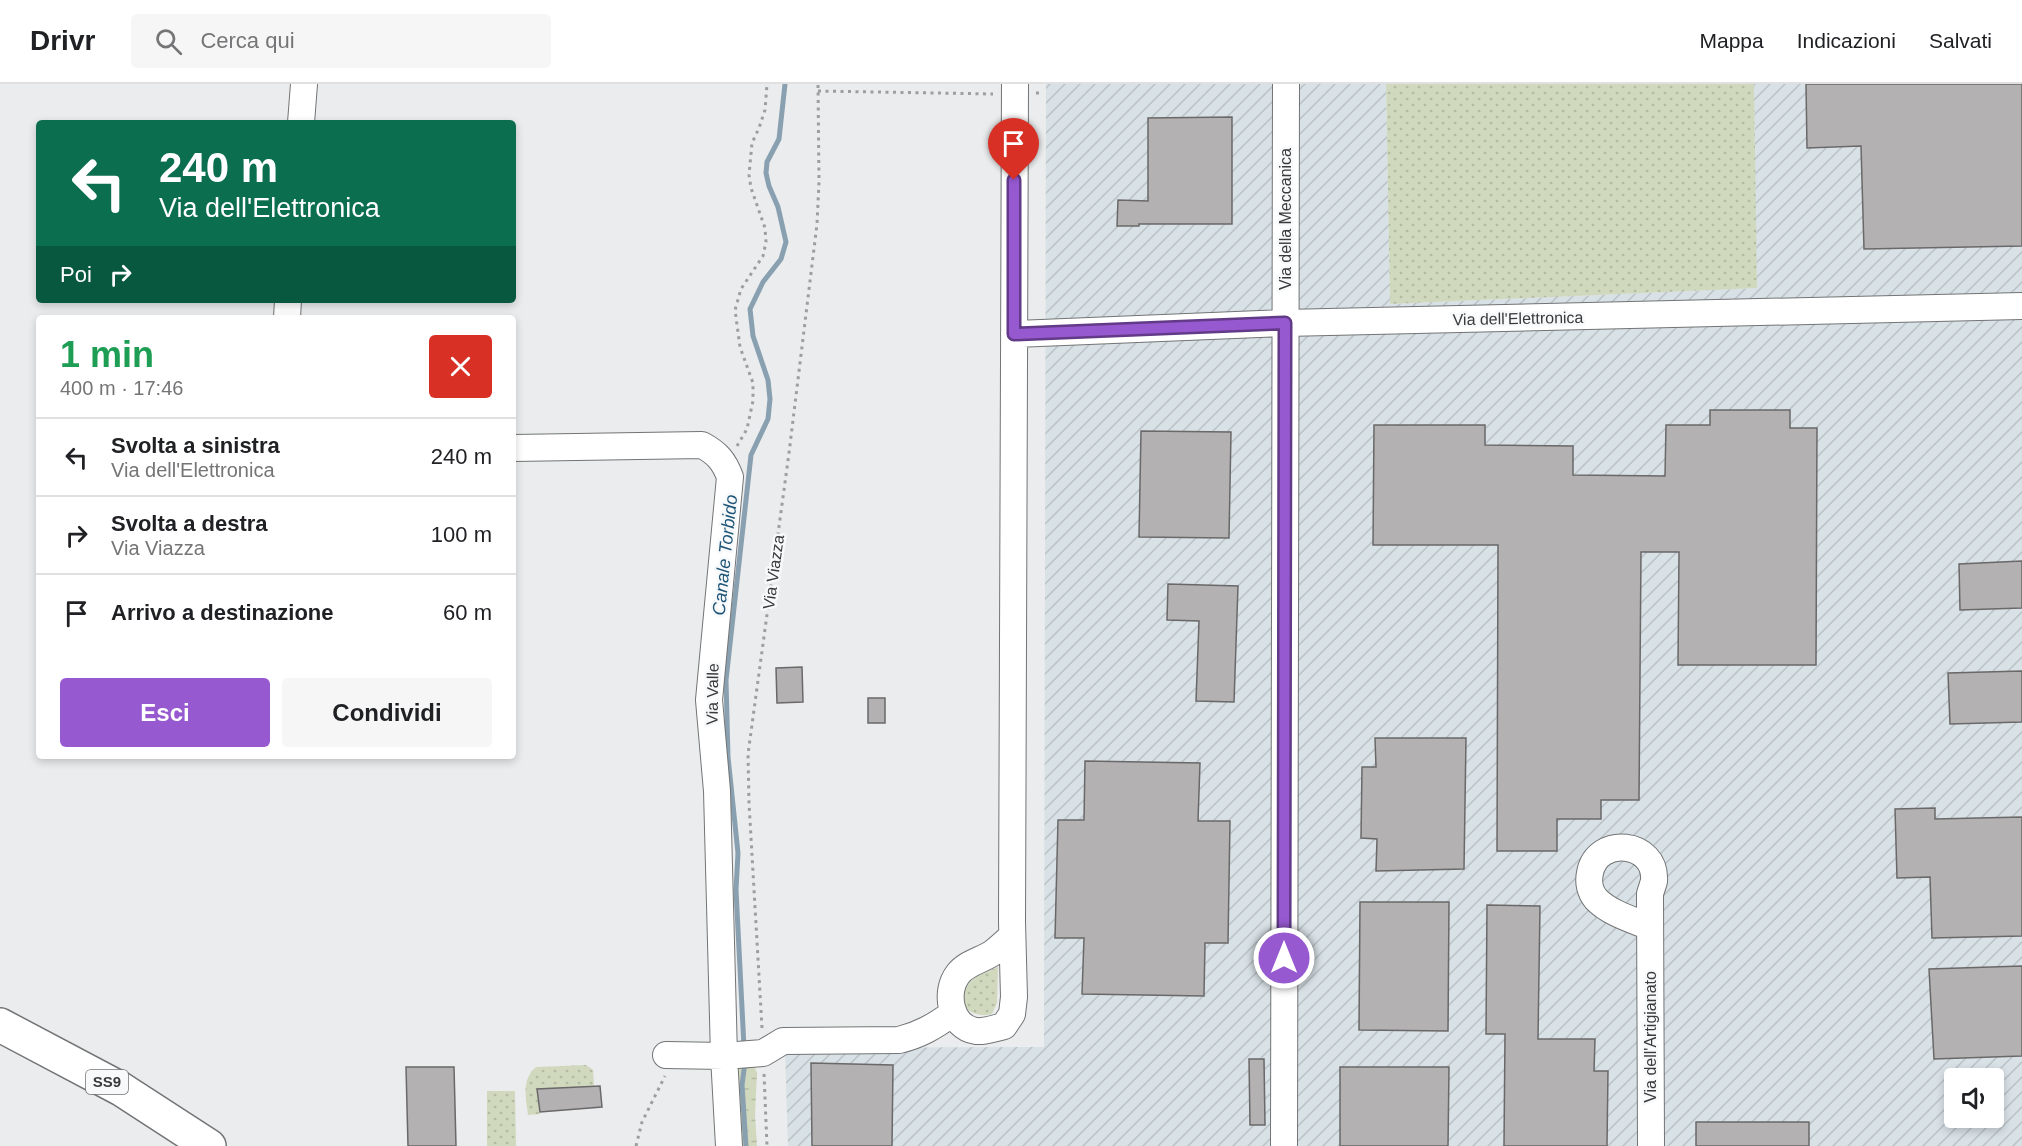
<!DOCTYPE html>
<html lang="it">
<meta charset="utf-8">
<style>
:root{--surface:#fff;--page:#f6f6f6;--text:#202124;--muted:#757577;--line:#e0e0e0;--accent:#9659d0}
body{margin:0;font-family:Helvetica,sans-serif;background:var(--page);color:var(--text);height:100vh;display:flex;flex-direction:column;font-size:22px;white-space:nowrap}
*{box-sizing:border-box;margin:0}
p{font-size:20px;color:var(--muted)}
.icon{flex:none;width:33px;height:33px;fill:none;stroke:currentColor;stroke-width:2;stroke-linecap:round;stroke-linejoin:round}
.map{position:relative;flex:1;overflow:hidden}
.details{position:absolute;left:36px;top:231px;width:480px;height:444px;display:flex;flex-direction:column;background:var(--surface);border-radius:6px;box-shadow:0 3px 9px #0003}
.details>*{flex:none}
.top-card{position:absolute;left:36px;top:36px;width:480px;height:183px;border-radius:6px;box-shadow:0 3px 9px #0003;background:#0b6e4f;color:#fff;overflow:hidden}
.tools{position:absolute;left:1944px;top:984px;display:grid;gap:12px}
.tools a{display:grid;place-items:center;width:60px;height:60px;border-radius:6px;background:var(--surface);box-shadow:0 3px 9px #0003;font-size:30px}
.pin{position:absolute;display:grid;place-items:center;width:51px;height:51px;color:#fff;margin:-62px -26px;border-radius:50% 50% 50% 0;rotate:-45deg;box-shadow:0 0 6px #0007}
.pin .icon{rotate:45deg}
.me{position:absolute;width:66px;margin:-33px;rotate:0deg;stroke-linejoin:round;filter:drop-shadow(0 0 4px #0008)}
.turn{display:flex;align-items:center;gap:21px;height:126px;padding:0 24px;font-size:27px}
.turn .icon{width:78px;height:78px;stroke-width:2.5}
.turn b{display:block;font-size:42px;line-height:51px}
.then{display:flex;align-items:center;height:57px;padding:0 24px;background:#0003;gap:12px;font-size:22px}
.round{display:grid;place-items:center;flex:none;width:63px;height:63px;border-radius:6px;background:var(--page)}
.headline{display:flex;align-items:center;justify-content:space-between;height:102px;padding:0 24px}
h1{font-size:36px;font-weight:800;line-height:45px;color:#1e9e55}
.button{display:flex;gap:12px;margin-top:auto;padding:12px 24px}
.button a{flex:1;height:69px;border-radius:6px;background:var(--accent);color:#fff;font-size:24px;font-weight:800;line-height:69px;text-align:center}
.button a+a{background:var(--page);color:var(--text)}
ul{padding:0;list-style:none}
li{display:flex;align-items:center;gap:18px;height:78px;padding:0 24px;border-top:2px solid var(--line)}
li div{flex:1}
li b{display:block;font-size:22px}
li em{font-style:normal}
header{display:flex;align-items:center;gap:36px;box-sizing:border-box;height:84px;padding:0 30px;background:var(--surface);border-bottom:2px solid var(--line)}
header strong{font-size:28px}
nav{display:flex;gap:33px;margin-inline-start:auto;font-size:21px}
.search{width:420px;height:54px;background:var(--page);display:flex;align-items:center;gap:15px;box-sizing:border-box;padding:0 21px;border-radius:6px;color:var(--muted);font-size:22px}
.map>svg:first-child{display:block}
.industrial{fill:url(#industrial-furrows);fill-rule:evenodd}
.grass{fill:url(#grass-dots)}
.wetland{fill:url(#wetland-marsh)}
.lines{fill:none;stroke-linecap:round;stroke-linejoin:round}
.stream{stroke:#89a0b1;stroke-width:5}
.building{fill:#b3b1b2;stroke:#6a6869;stroke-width:1.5}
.minor-casing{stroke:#727475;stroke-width:28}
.major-casing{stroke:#727475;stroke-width:36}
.path{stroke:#9d9e9f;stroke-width:3;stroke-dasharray:3 4.5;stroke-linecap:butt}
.minor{stroke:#fff;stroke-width:26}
.major{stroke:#fff;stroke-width:33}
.route-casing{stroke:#623a87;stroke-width:15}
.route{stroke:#9659d0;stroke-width:10}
.labels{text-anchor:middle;stroke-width:5;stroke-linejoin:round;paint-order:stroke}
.shield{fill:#f7f9fb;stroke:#727374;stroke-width:1.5}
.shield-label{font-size:15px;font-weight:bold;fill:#393a3a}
.street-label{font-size:16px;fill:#393a3a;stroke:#f7f9fb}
.water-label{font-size:18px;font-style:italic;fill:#1f5577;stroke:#f7f9fb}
</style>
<header>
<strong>Drivr</strong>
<div class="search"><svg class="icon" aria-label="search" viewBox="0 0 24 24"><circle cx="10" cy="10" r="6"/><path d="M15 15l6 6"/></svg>Cerca qui</div>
<nav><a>Mappa</a><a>Indicazioni</a><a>Salvati</a></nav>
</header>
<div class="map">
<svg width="2022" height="1062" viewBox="0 0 2022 1062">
<defs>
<pattern id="industrial-furrows" width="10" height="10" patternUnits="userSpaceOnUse" patternTransform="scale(1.5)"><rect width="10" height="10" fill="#d8e1e6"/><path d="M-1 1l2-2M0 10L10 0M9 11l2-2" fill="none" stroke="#bac2c6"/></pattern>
<pattern id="grass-dots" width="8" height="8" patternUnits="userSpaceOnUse" patternTransform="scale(1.5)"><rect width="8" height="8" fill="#d0d9bd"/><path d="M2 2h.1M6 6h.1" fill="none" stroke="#b3bba3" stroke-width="1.8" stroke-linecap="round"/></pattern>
<pattern id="wetland-marsh" width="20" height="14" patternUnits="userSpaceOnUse" patternTransform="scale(1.5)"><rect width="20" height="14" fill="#d0d9bd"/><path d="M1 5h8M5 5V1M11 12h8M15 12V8" fill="none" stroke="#b3bba3"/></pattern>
</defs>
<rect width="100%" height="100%" fill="#eaeced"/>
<path class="industrial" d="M1046 0H1386L1390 220 1756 204 1754 0H2022V1062H788L785 964 1044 963ZM1954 994H1994V1034H1954Z"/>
<path class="grass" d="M1386 0H1754L1757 204 1390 220Z
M998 883 997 919 992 930C970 935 953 918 968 900 975 891 988 888 998 883Z
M586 981 593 986 594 1002 537 1005 540 1030 528 1031C526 1013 521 996 536 983Z
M487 1007H515L516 1062H487Z"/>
<path class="wetland" d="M737 978 754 981 757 989 755 1031 757 1062H736Z"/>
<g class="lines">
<path class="stream" d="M744 963 736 806 738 769 728 673 726 596 751 371 768 335 770 315 768 296 753 252 750 225 763 198 781 175 786 158 778 123 769 102 766 89 767 78 779 55 785 0
M745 978 742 1001 746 1062"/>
</g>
<path class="building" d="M1806 0H2022V162L1864 165 1861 62 1807 64Z
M1232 33V140H1139V142H1117L1118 116 1148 117V34Z
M1710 326H1790V344H1817L1816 581H1678L1679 468H1641L1639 716H1601V735H1557V767H1497L1498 461H1373L1374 341H1485V361L1573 362V391L1665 392 1666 341H1710Z
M1141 347 1231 348 1229 454 1139 453Z
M2022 477V524L1960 526 1959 480Z
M1168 500 1238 502 1234 618 1196 617 1199 537 1167 536Z
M802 583 803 618 777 619 776 584Z
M2022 587V638L1950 640 1948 589Z
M868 614H885V639H868Z
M1375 654H1466L1464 785 1376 787 1377 755 1361 754 1362 683H1376Z
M1085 677 1200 679 1198 737H1230L1228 859H1205L1204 912 1082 910 1084 854H1055L1058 736H1084Z
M1935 724V735L2022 733V852L1932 854 1930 793 1897 794 1895 725Z
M1360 818H1449L1448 947 1359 946Z
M1487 821 1540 822 1538 955H1595L1594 987H1608L1607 1062H1504L1505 950H1486Z
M2022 882V972L1934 975 1929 885Z
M1249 975H1264L1265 1041H1250Z
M811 979 893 981 892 1062H812Z
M406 983H454L456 1062H408Z
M1340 983H1449L1448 1062H1340Z
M600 1002 602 1023 540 1028 537 1005Z
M1696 1038H1809V1062H1696Z"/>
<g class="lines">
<defs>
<path id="minor" d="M301 39 304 0
M287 234 288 216
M1014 250 1285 239 2022 222
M513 364 702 361C717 369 724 377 730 393L709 616 717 707 724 972 729 1062
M1650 843C1633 836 1609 829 1596 815 1590 808 1588 798 1590 789 1597 751 1657 757 1654 797 1653 801 1651 806 1650 810L1651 1062
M1012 852C1006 858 1000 863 994 868 983 876 966 879 958 890 944 908 950 943 976 947 985 948 995 944 1004 942L1012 930 1014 913 1012 838 1015 0
M666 971 724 972 763 969 783 957 899 956C920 951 935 942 953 929
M1284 1062 1286 0"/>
<path id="major" d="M0 941 121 1005 209 1062"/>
</defs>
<use href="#minor" class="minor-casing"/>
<use href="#major" class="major-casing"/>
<path class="path" d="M818 7 993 10
M1036 9H1043
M737 362 747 345 753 317V299L740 263 735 226 741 205 763 172 766 158 765 144 751 104 749 91 752 59 759 44 765 26 767 0
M762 944 749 719 748 670 789 369 817 140 819 98 818 0
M764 990 767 1062
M636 1062 642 1038 665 992"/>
<use href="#minor" class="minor"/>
<use href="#major" class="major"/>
</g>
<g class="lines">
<defs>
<path id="route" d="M1014 96V250L1285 239 1284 874"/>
</defs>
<use href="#route" class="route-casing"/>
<use href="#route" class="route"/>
</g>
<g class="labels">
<rect class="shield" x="86" y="986" width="42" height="24" rx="4.5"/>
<g class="shield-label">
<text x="107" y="1003">SS9</text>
</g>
<g class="street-label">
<text transform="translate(1285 135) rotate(-90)" y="6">Via della Meccanica</text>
<text transform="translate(1518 234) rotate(-1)" y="6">Via dell'Elettronica</text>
<text transform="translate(773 488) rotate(-82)" y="6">Via Viazza</text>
<text transform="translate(712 610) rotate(-89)" y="6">Via Valle</text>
<text transform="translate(1650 953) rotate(-90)" y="6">Via dell'Artigianato</text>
</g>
<g class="water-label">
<text transform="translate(725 471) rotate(-84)" y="6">Canale Torbido</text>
</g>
</g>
</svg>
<div class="tools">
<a><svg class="icon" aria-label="sound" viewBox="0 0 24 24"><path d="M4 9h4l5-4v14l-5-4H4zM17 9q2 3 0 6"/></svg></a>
</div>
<div class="pin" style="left:1014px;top:96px;background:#d93025"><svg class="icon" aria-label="arrive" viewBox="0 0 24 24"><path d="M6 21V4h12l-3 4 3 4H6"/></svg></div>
<svg class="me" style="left:1284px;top:874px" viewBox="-20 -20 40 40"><circle r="17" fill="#9659d0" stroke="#fff" stroke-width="3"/><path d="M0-11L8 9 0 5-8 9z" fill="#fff"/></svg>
<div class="top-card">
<div class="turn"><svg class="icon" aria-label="left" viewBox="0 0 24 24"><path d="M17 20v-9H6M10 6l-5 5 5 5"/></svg><div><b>240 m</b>Via dell'Elettronica</div></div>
<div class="then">Poi<svg class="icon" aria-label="right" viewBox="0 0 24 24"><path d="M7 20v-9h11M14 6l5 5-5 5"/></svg></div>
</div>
<section class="details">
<div class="headline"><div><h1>1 min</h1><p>400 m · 17:46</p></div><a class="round" style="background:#d93025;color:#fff"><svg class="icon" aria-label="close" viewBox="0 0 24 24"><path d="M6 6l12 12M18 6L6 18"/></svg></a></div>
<ul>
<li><svg class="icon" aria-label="left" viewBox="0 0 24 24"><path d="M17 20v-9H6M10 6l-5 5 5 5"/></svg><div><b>Svolta a sinistra</b><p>Via dell'Elettronica</p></div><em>240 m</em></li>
<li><svg class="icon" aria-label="right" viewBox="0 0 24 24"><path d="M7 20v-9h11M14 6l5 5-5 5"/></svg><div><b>Svolta a destra</b><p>Via Viazza</p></div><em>100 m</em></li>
<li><svg class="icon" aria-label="arrive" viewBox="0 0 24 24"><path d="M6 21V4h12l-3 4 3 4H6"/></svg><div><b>Arrivo a destinazione</b></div><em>60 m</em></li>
</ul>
<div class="button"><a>Esci</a><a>Condividi</a></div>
</section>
</div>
